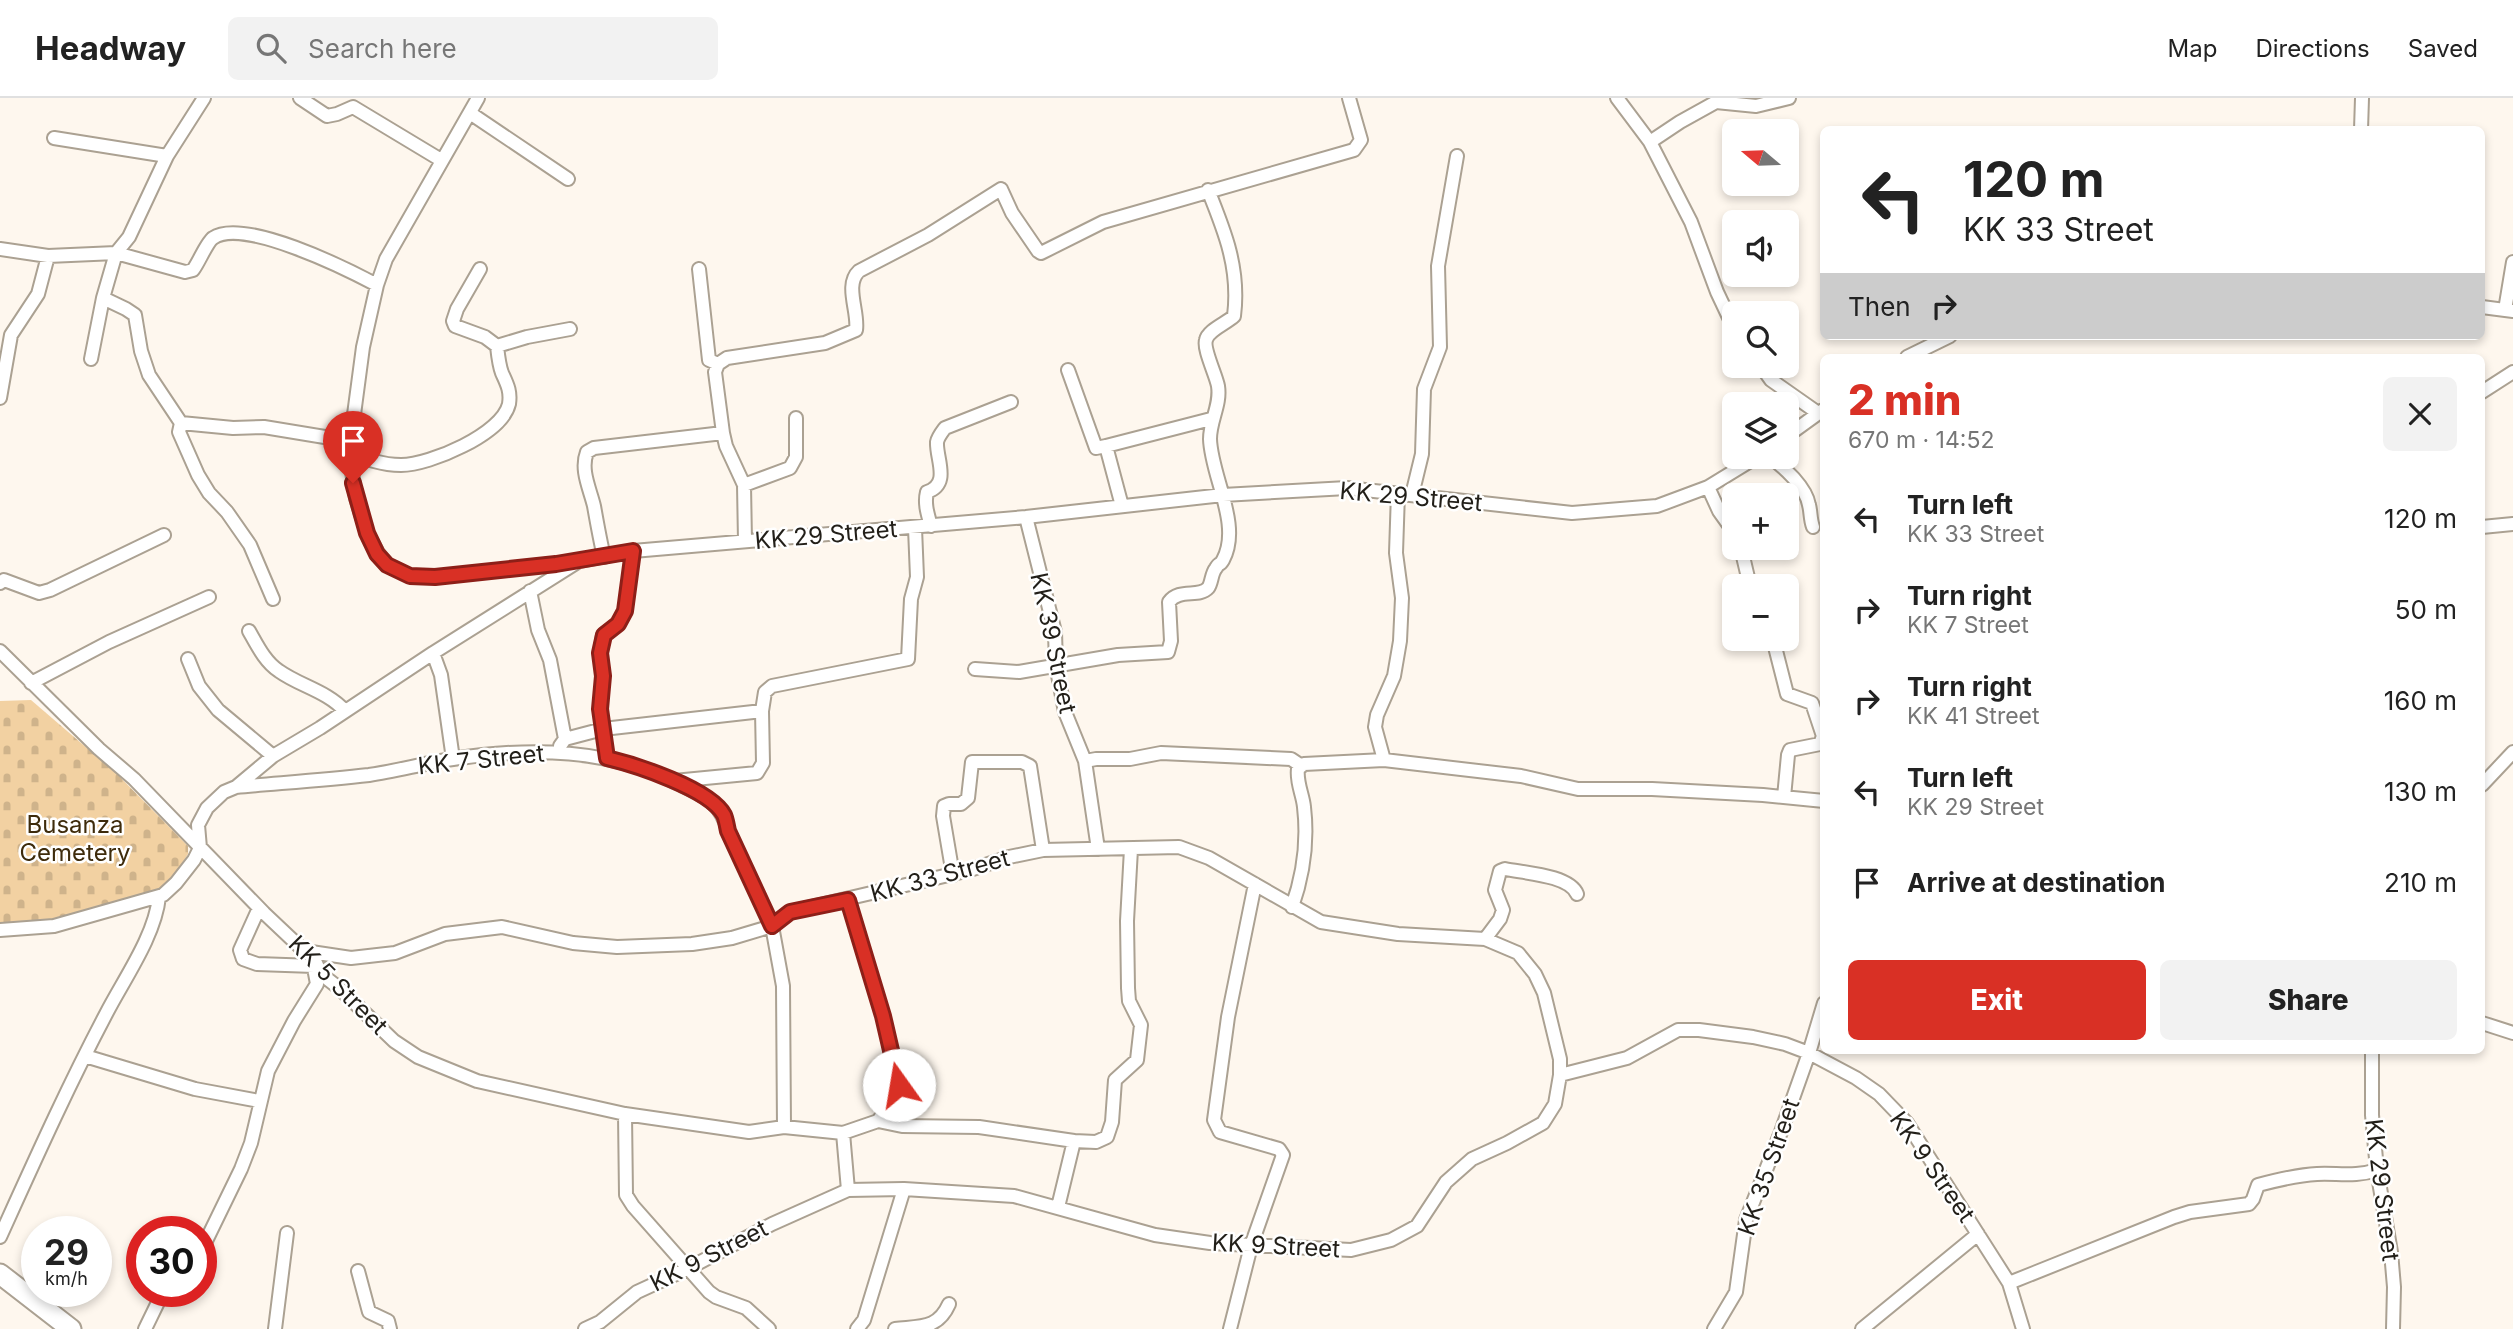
<!DOCTYPE html>
<meta charset="utf-8">
<style>
:root{--surface:#fff;--page:#f2f2f2;--text:#222;--muted:#767676;--line:#e0e0e0;--accent:#d93025}
body{margin:0;font-family:Inter,sans-serif;background:var(--page);color:var(--text);height:100vh;display:flex;flex-direction:column;font-size:26px;white-space:nowrap}
*{box-sizing:border-box;margin:0}
p{font-size:23px;color:var(--muted)}
.icon{flex:none;width:38px;height:38px;fill:none;stroke:currentColor;stroke-width:2;stroke-linecap:round;stroke-linejoin:round}
.map{position:relative;flex:1;overflow:hidden}
.details{position:absolute;left:1820px;top:256px;width:665px;height:700px;display:flex;flex-direction:column;background:var(--surface);border-radius:10px;box-shadow:0 4px 10px #0003}
.details>*{flex:none}
.top-card{position:absolute;left:1820px;top:28px;width:665px;height:214px;border-radius:10px;box-shadow:0 4px 10px #0003;background:#fff;color:var(--text);overflow:hidden}
.needle{width:46px;rotate:289deg}
.buttons{position:absolute;left:1722px;top:21px;display:grid;gap:14px}
.buttons a{display:grid;place-items:center;width:77px;height:77px;border-radius:10px;background:var(--surface);box-shadow:0 4px 10px #0003;font-size:35px}
.speed{position:absolute;left:21px;top:1118px;display:flex;gap:14px;font-size:35px;font-weight:700;text-align:center}
.speed>*{display:grid;place-content:center;width:91px;height:91px;border-radius:50%;background:var(--surface);box-shadow:0 4px 10px #0003;line-height:1}
.speed small{font-size:18px;font-weight:400}
.speed .limit{border:10px solid #d22;background:#fff;color:#111}
.pin{position:absolute;display:grid;place-items:center;width:60px;height:60px;color:#fff;margin:-72px -30px;border-radius:50% 50% 50% 0;rotate:-45deg;box-shadow:0 0 7px #0007}
.pin .icon{rotate:45deg}
.me{position:absolute;width:77px;margin:-38px;rotate:347deg;stroke-linejoin:round;filter:drop-shadow(0 0 5px #0008)}
.turn{display:flex;align-items:center;gap:24px;height:147px;padding:0 28px;font-size:32px}
.turn .icon{width:91px;height:91px;stroke-width:2.5}
.turn b{display:block;font-size:49px;line-height:60px}
.then{display:flex;align-items:center;height:66px;padding:0 28px;background:#0003;gap:14px;font-size:26px}
.round{display:grid;place-items:center;flex:none;width:74px;height:74px;border-radius:10px;background:var(--page)}
.overview{display:flex;align-items:center;justify-content:space-between;height:119px;padding:0 28px}
h1{font-size:42px;font-weight:800;line-height:52px;color:var(--accent)}
.cta{display:flex;gap:14px;margin-top:auto;padding:14px 28px}
.cta a{flex:1;height:80px;border-radius:10px;background:var(--accent);color:#fff;font-size:28px;font-weight:800;line-height:80px;text-align:center}
.cta a+a{background:var(--page);color:var(--text)}
ul{padding:0;list-style:none}
li{display:flex;align-items:center;gap:21px;height:91px;padding:0 28px}
li div{flex:1}
li b{display:block;font-size:26px}
li em{font-style:normal}
header{display:flex;align-items:center;gap:42px;box-sizing:border-box;height:98px;padding:0 35px;background:var(--surface);border-bottom:2px solid var(--line)}
header strong{font-size:33px}
nav{display:flex;gap:38px;margin-inline-start:auto;font-size:24px}
.search{width:490px;height:63px;background:var(--page);display:flex;align-items:center;gap:18px;box-sizing:border-box;padding:0 24px;border-radius:10px;color:var(--muted);font-size:26px}
.map>svg:first-child{display:block}
.cemetery{fill:url(#cemetery-stones)}
.lines{fill:none;stroke-linecap:round;stroke-linejoin:round}
.minor-casing{stroke:#aba192;stroke-width:16}
.secondary-casing{stroke:#aba192;stroke-width:23}
.minor{stroke:#fff;stroke-width:12}
.secondary{stroke:#fff;stroke-width:19}
.route-casing{stroke:#8d1f18;stroke-width:18}
.route{stroke:#d93025;stroke-width:12}
.labels{text-anchor:middle;stroke-width:5;stroke-linejoin:round;paint-order:stroke}
.street-label{font-size:24px;fill:#221f19;stroke:#fff}
.park-label{font-size:24px;fill:#3e2b0b;stroke:#fff}
</style>
<header>
<strong>Headway</strong>
<div class="search"><svg class="icon" aria-label="search" viewBox="0 0 24 24"><circle cx="10" cy="10" r="6"/><path d="M15 15l6 6"/></svg>Search here</div>
<nav><a>Map</a><a>Directions</a><a>Saved</a></nav>
</header>
<div class="map">
<svg width="2513" height="1231" viewBox="0 0 2513 1231">
<defs>
<pattern id="cemetery-stones" width="16" height="16" patternUnits="userSpaceOnUse" patternTransform="scale(1.75)"><rect width="16" height="16" fill="#f2d1a2"/><path d="M2 7V4a2 2 0 0 1 4 0v3zM10 15v-3a2 2 0 0 1 4 0v3z" fill="#cfb38b"/></pattern>
</defs>
<rect width="100%" height="100%" fill="#fef7ee"/>
<path class="cemetery" d="M31 602 116 675 188 748V756L169 787 151 796 49 825 0 826V603Z"/>
<g class="lines">
<defs>
<path id="minor" d="M300 0 327 18 337 16 353 9 441 62
M478 0 386 161 377 187 363 249 349 354 356 400 367 435 378 455 388 467 410 478 435 479 580 463 633 453 1026 419 1223 397 1347 390 1572 415 1657 408 1708 389 1757 359
M1617 0 1650 44
M470 15 568 81
M2361 32 2362 0
M54 40 167 58
M0 151 48 158 116 155 185 174 193 172C199 164 207 144 213 140 243 119 347 171 377 187
M699 171 709 262 718 266
M103 200 126 211 135 217 141 253 149 277 181 325 179 334 198 377 209 395 227 414 250 447 273 501
M2482 209 2513 213
M2505 212 2513 164
M1734 230 1717 194 1691 124 1650 44 1680 24 1716 4 1756 8 1789 0
M497 248 527 239 570 231
M1907 259 1950 238
M91 261 103 200 116 155 129 139 167 58 204 0
M1761 268 1771 282 1818 315
M1068 272 1096 350 1106 348
M2482 294 2513 274
M0 300 11 237 38 196 48 158
M181 325 233 330 264 329 349 343
M1787 338 1823 312
M349 354C366 361 382 367 401 367 430 367 502 336 509 306 511 293 507 286 502 275 499 267 498 257 497 248L485 239 455 228 453 223 457 211 480 171
M1770 359C1784 369 1806 389 1809 407 1811 414 1810 421 1813 429
M744 387 790 370 796 359V320
M1708 389 1719 413 1734 434
M1412 397 1422 356 1424 291 1440 249 1438 168 1457 58
M1122 408 1106 348 1211 321
M1026 419 1055 534 1056 567 1065 614 1085 663 1098 751
M931 428C928 417 924 406 927 394 951 386 936 361 937 344 938 339 942 334 945 330L1011 304
M2482 429 2513 426
M745 443 744 387 726 348 723 335 715 274 718 266 727 260 825 245 856 232C859 214 844 187 859 173L928 137 1001 91 1012 115 1038 153 1041 155 1103 124 1354 52 1361 42 1349 0
M1741 450 1750 488
M604 459C600 442 597 425 594 408 590 391 580 372 587 354L594 350 723 335
M0 485 4 482 39 495 50 492 164 437
M530 493 538 532 550 562 565 641 560 648
M249 533C257 547 265 564 279 573 300 588 327 593 345 613
M1773 541 1787 596 1812 605 1823 638 1820 646 1790 652 1788 657 1784 699
M0 553 99 651 134 681 264 815 300 849 311 854 321 876 339 890 394 943 418 959 477 983 625 1016 749 1034 784 1029 843 1035 848 1092
M433 555 441 577 453 661
M188 561 199 588 218 612 273 658
M975 571 1019 574 1118 557 1168 554 1171 543 1169 504C1179 490 1199 500 1208 490 1212 485 1211 476 1216 470 1220 463 1219 469 1223 462 1242 427 1211 378 1210 341 1210 322 1221 307 1218 288 1216 277 1203 251 1206 242 1208 232 1227 225 1234 218 1240 171 1225 134 1208 92
M31 585 109 544 209 499
M565 641 603 631 762 613
M607 660 600 612 603 578 600 555 603 537 618 526 625 513 633 453
M1384 662 1375 629 1377 617 1394 578 1400 543 1402 500 1396 455 1398 395
M1085 663 1096 661H1130L1161 655 1291 661 1300 667
M674 683 757 675 763 665 762 613 765 594 772 588 908 561 911 501 917 479 915 430
M2482 687 2513 654
M236 689C280 685 325 682 369 677 397 673 425 665 453 661 530 649 610 650 681 687 706 699 721 705 728 733L772 828 783 888 784 1029
M953 777 943 718 944 708 949 706H961L968 700 972 664H1022L1030 668 1043 752
M1292 809C1303 778 1308 743 1304 709 1303 697 1296 684 1298 671L1304 666 1384 662 1521 678 1578 691H1652L1763 697 1824 703
M259 810 240 852 243 861 257 866 314 868
M0 832 54 828 163 797 176 785 194 762 200 750 198 727 207 710 224 694 236 689 273 658 320 630 433 555 576 465
M1485 841 1500 821 1503 812 1495 792 1500 773 1505 771C1524 775 1569 777 1577 796
M2482 925 2513 935
M2372 952V1017L2377 1072 2391 1154 2394 1189 2393 1231
M85 958 195 991 259 1003
M625 1016 626 1097 633 1108 709 1194 716 1199 746 1210 769 1231
M878 1023 902 1028 979 1029 1074 1043 1058 1109
M843 1035 878 1023 895 999 899 987 883 918 848 802
M1074 1043 1096 1044 1107 1039 1112 1024 1115 982 1137 962 1141 927 1129 903 1128 890 1127 823 1131 751
M0 1139C34 1064 68 988 106 916 124 881 155 838 159 799
M201 1146 205 1145 241 1071 251 1045 268 973 294 923 317 886 311 854 351 860 395 855 445 836 502 829 573 845 617 849 692 846 732 840 772 828 790 814 970 772 1009 759 1043 752 1179 749 1209 760 1321 824 1398 836 1485 841 1518 855 1535 876 1544 895 1560 961V977
M358 1173 369 1214 388 1223 390 1231
M2009 1185 2174 1119 2190 1114 2249 1106 2253 1101 2258 1087C2277 1082 2297 1077 2317 1076 2338 1075 2356 1079 2377 1072
M145 1231 163 1194
M275 1231 287 1135
M585 1231 600 1224 637 1194 689 1170 772 1126 848 1092 904 1091 1014 1098 1155 1137 1210 1145 1351 1152 1391 1142 1417 1128 1446 1084 1472 1061 1507 1045 1543 1025 1555 1006 1560 977 1627 960 1678 932H1699L1753 939 1785 946 1809 955 1856 980 1879 996 1907 1025 1995 1163 2009 1185 2023 1231
M857 1231 864 1222 904 1091
M895 1231C921 1228 938 1231 949 1206
M1230 1231 1251 1148 1283 1057 1279 1051 1220 1034 1214 1022 1228 919 1255 786
M1714 1231 1736 1194 1746 1122 1781 1034 1809 955 1824 905
M1862 1231 1978 1136"/>
<path id="secondary" d="M0 1176 71 1231"/>
</defs>
<use href="#minor" class="minor-casing"/>
<use href="#secondary" class="secondary-casing"/>
<use href="#minor" class="minor"/>
<use href="#secondary" class="secondary"/>
</g>
<g class="lines">
<defs>
<path id="route" d="M353 385 367 435 377 456 387 467 410 478 435 479 556 466 633 453 625 513 618 526 604 537 600 555 603 578 600 611 607 660C636 667 710 691 724 717 726 721 727 729 728 733L772 828 790 814 848 802 883 918 899 987"/>
</defs>
<use href="#route" class="route-casing"/>
<use href="#route" class="route"/>
</g>
<g class="labels">
<g class="street-label">
<text transform="translate(1411 399) rotate(5)" y="8">KK 29 Street</text>
<text transform="translate(826 437) rotate(-5)" y="8">KK 29 Street</text>
<text transform="translate(1053 545) rotate(78)" y="8">KK 39 Street</text>
<text transform="translate(481 662) rotate(-6)" y="8">KK 7 Street</text>
<text transform="translate(940 778) rotate(-15)" y="8">KK 33 Street</text>
<text transform="translate(338 887) rotate(45)" y="8">KK 5 Street</text>
<text transform="translate(1769 1069) rotate(-71)" y="8">KK 35 Street</text>
<text transform="translate(1932 1069) rotate(55)" y="8">KK 9 Street</text>
<text transform="translate(2382 1092) rotate(83)" y="8">KK 29 Street</text>
<text transform="translate(1276 1148) rotate(3)" y="8">KK 9 Street</text>
<text transform="translate(709 1158) rotate(-27)" y="8">KK 9 Street</text>
</g>
<g class="park-label">
<text x="75" y="735">Busanza<tspan x="75" dy="28">Cemetery</tspan></text>
</g>
</g>
</svg>
<div class="buttons">
<a><svg class="needle" viewBox="-14 -14 28 28"><path d="M0-13l5 13h-10z" fill="#e53935"/><path d="M0 13l5-13h-10z" fill="#767676"/></svg></a>
<a><svg class="icon" aria-label="sound" viewBox="0 0 24 24"><path d="M4 9h4l5-4v14l-5-4H4zM17 9q2 3 0 6"/></svg></a>
<a><svg class="icon" aria-label="search" viewBox="0 0 24 24"><circle cx="10" cy="10" r="6"/><path d="M15 15l6 6"/></svg></a>
<a><svg class="icon" aria-label="layers" viewBox="0 0 24 24"><path d="M12 4l9 5-9 5-9-5zM3 14l9 5 9-5"/></svg></a>
<a>+</a>
<a>−</a>
</div>
<div class="speed"><div>29<small>km/h</small></div><div class="limit">30</div></div>
<div class="pin" style="left:353px;top:385px;background:#d93025"><svg class="icon" aria-label="arrive" viewBox="0 0 24 24"><path d="M6 21V4h12l-3 4 3 4H6"/></svg></div>
<svg class="me" style="left:899px;top:987px" viewBox="-20 -20 40 40"><circle r="19" fill="#fff"/><path d="M0-13L10 11 0 6-10 11z" fill="#d93025"/></svg>
<div class="top-card">
<div class="turn"><svg class="icon" aria-label="left" viewBox="0 0 24 24"><path d="M17 20v-9H6M10 6l-5 5 5 5"/></svg><div><b>120 m</b>KK 33 Street</div></div>
<div class="then">Then<svg class="icon" aria-label="right" viewBox="0 0 24 24"><path d="M7 20v-9h11M14 6l5 5-5 5"/></svg></div>
</div>
<section class="details">
<div class="overview"><div><h1>2 min</h1><p>670 m · 14:52</p></div><a class="round"><svg class="icon" aria-label="close" viewBox="0 0 24 24"><path d="M6 6l12 12M18 6L6 18"/></svg></a></div>
<ul>
<li><svg class="icon" aria-label="left" viewBox="0 0 24 24"><path d="M17 20v-9H6M10 6l-5 5 5 5"/></svg><div><b>Turn left</b><p>KK 33 Street</p></div><em>120 m</em></li>
<li><svg class="icon" aria-label="right" viewBox="0 0 24 24"><path d="M7 20v-9h11M14 6l5 5-5 5"/></svg><div><b>Turn right</b><p>KK 7 Street</p></div><em>50 m</em></li>
<li><svg class="icon" aria-label="right" viewBox="0 0 24 24"><path d="M7 20v-9h11M14 6l5 5-5 5"/></svg><div><b>Turn right</b><p>KK 41 Street</p></div><em>160 m</em></li>
<li><svg class="icon" aria-label="left" viewBox="0 0 24 24"><path d="M17 20v-9H6M10 6l-5 5 5 5"/></svg><div><b>Turn left</b><p>KK 29 Street</p></div><em>130 m</em></li>
<li><svg class="icon" aria-label="arrive" viewBox="0 0 24 24"><path d="M6 21V4h12l-3 4 3 4H6"/></svg><div><b>Arrive at destination</b></div><em>210 m</em></li>
</ul>
<div class="cta"><a>Exit</a><a>Share</a></div>
</section>
</div>
